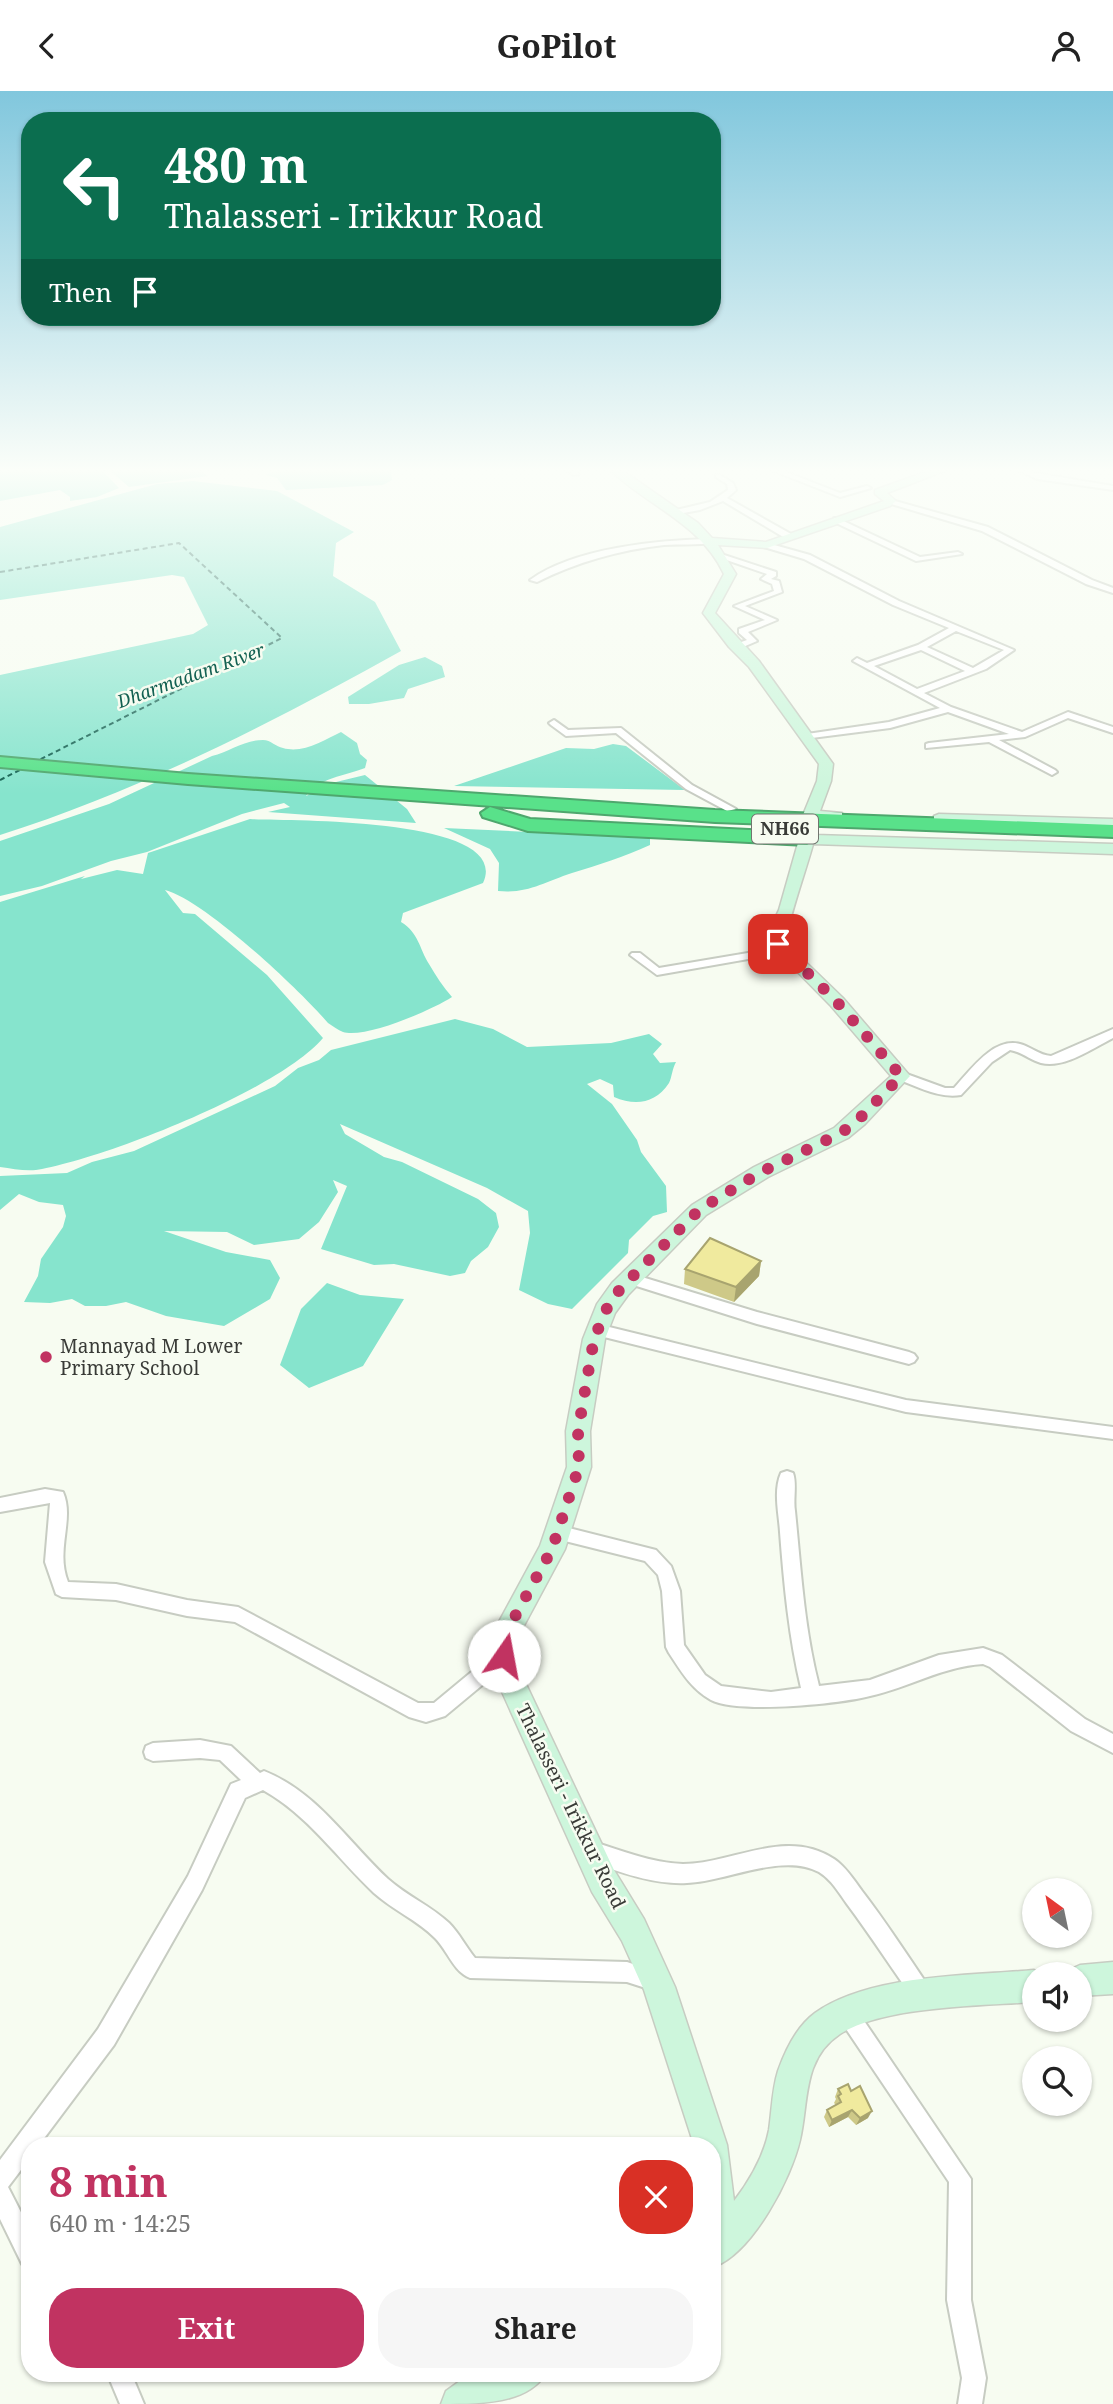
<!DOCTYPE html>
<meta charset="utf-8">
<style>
:root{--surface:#fff;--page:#f6f6f6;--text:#222;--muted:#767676;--accent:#c13361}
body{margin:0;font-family:"Noto Serif",serif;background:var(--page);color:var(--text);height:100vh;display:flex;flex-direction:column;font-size:26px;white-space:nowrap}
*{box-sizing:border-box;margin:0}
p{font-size:23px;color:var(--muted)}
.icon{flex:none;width:38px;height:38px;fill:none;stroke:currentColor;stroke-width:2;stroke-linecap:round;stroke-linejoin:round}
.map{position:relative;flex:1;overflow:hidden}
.details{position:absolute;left:21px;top:2046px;width:700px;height:245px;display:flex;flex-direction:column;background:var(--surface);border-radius:28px;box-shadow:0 2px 5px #0004}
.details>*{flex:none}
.guide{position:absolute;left:21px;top:21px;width:700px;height:214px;border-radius:28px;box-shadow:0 2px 5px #0004;background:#0b6e4f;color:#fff;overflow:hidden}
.needle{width:46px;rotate:327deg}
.buttons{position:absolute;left:1022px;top:1787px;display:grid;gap:14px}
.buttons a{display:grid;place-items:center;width:70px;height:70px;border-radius:50%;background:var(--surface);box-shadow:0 2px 5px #0004;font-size:35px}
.pin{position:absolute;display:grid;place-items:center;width:60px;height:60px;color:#fff;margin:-30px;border-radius:14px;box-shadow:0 4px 10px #0006}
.me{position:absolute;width:77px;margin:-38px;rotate:12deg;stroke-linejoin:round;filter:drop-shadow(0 0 5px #0008)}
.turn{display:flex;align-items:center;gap:24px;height:147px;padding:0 28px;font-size:32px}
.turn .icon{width:91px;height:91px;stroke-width:2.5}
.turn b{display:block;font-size:49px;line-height:60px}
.then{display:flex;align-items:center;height:66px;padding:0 28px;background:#0003;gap:14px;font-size:26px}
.round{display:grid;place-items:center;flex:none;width:74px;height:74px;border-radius:28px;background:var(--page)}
.head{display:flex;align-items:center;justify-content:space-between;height:119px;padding:0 28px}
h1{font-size:42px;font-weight:700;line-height:52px;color:var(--accent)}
.cta{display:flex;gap:14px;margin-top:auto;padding:14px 28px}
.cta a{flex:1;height:80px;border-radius:28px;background:var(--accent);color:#fff;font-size:28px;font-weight:700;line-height:80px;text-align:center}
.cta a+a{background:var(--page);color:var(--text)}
header{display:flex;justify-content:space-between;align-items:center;height:91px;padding:0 28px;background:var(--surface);font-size:32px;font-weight:700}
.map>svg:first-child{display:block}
.water{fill:#86e4cd}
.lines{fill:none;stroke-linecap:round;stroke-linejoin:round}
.ferry{stroke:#146152;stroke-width:2;stroke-dasharray:5 3.5;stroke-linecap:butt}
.street-casing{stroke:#c7ccc2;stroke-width:4}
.secondary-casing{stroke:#c7ccc2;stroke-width:3}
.highway-casing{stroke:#4ea76d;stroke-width:4}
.street{fill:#fff;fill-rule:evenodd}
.secondary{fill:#cdf6dc;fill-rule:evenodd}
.highway{fill:#59e18a;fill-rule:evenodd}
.wall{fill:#cec988}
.shaded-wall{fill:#a8a46f}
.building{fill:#f0ea9e;stroke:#a8a46f;stroke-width:2}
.route{stroke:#c13361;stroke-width:12;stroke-dasharray:0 21.6}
.poi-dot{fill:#c13361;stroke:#f7fcf1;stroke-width:2.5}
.labels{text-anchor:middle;stroke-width:5;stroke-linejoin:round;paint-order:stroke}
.far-water-label{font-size:18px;font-style:italic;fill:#146152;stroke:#f7fcf1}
.shield{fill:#f7fcf1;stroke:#72756f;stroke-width:2}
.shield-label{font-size:18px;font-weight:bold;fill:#393b37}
.poi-label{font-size:19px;fill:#393b37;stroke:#f7fcf1;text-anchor:start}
.street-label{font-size:19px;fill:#393b37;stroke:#f7fcf1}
</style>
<header><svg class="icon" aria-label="back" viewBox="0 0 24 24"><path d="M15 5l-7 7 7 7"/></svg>GoPilot<svg class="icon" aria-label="person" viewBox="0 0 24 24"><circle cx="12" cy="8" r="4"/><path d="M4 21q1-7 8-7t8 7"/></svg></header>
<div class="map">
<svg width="1113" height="2313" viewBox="0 0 1113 2313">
<rect width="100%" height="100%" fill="#f7fcf1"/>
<path class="water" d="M0 379H102L119 397 97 406 70 410V406L60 399 0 410Z
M109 379H200L208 385 129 396Z
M276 379H391L392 389 383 394 286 399 277 387 266 384Z
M193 390 277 400 354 441 336 452 333 485 375 511 401 560C274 631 139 700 0 744V584L193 543 208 534 184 486 172 484 0 509V436L157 393Z
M425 566 442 575 445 586 408 598 404 607 369 613H349L348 606 399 574Z
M341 641 357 652 360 663 367 669 365 677C347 684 316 688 306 705L336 691 365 684 407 718 416 732 268 721 290 716 284 712 242 723 147 761 111 770 42 795 0 805V750L109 713 212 665C229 661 244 649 263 649 271 649 276 656 283 657 303 663 324 649 341 641Z
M613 653 626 655 685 699 454 695 566 657 594 658Z
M250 728C285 730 514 725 483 792L403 822 401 831C419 842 419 857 429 873 436 885 443 896 452 906 432 919 365 948 343 941 338 939 333 935 328 932 300 899 204 809 165 799L183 822 195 823 267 884 323 947C280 998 111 1065 42 1078 29 1081 14 1078 0 1076V811L85 785 81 788 117 779 143 783 148 762Z
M444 737 636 746 650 747V754C624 766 598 774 572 782 544 791 528 803 498 800L499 772 490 758Z
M455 928 493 938 527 956 611 952 649 943 662 953 653 963 660 972 676 971C672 978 672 986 669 992 655 1013 635 1015 614 1006L613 994 600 988 587 993 612 1013 637 1049 641 1061 666 1095 667 1121 653 1125 629 1149 628 1162 572 1218 548 1213 519 1199 530 1142 528 1120 487 1097 340 1033 345 1043 384 1066 402 1071 478 1108 496 1122 499 1136 488 1156 471 1170 465 1182 450 1185 394 1173 374 1174 321 1158 347 1095 333 1089 338 1101 319 1131 299 1148 254 1154 227 1141 164 1140 226 1161 270 1169 280 1187 270 1208 224 1235 166 1225 126 1211 106 1215H85L72 1208 50 1212 24 1211 38 1185 41 1168 63 1136 66 1125 63 1114 39 1111 19 1103 0 1119V1085L67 1082 92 1071 134 1060 275 995 298 977 319 969 331 959Z
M327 1192 360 1204 404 1208 363 1275 309 1297 280 1274 301 1218Z"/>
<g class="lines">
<path class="ferry" d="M0 481 179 452 282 547 39 669
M0 689 22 678"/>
<defs>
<path id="street" d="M567 379H575L579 383 574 384Z
M771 379H781L840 402 867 395 871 397 840 406Z
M1018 379 1113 395V399L1037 388Z
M716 384H720L733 392 736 399 727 407 791 443V447H785L723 410 700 419 672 424V420L710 411 728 399 727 393 716 386Z
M888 408 988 436 1092 489 1113 497V502L1086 493 982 440 888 412Z
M837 427 920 466 958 461 962 463 916 470 834 431V427Z
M711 448H714V452C697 454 680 453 664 454 619 459 577 471 537 491L530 489C574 457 657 449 711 448Z
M767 452 810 464 899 510 1014 559 986 578 924 602 951 616 1022 641 1068 621 1113 636V642L1068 627 1025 646 999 649 1055 679 1057 681 1052 684 989 651 926 657V653L929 652 1009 643 948 621 890 637 804 648V644L807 643 889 631 940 617 853 570 857 567 867 572 918 554 949 537 893 514 804 468 764 456V452ZM956 540 1004 559 973 577 927 556ZM921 559 965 580 917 598 874 575Z
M718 462 776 481V485L771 488 779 490 782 501 745 515 777 529 748 541 757 550 736 559 732 556 733 554 747 549 739 542V538L765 529 734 515 774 500 772 493 761 488 767 483 718 466Z
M554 629 568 639 621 637 692 694 736 718 727 720 686 698 616 642 566 645 551 634 549 632Z
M784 856 790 859 788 861 657 884 630 864 632 862H640L659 877Z
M1113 938V947C1093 957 1064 978 1041 972 1030 969 1022 961 1010 959L992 971 961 1004C939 1008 917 995 897 988L895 985 901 981 945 997H954C970 980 993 946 1020 953 1031 956 1039 964 1051 965Z
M632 1183 757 1221 909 1261 914 1263 917 1267 914 1271 909 1273 757 1233 627 1192 625 1188 627 1184Z
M597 1233 906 1309 1113 1336V1348L906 1321 592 1243 590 1239 592 1235Z
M787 1380 793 1382C797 1392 793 1409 795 1420 801 1479 804 1537 819 1595L870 1589 939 1564 983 1557 1002 1564 1085 1628 1113 1643V1662L1071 1640 990 1576 983 1573C941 1576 910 1596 870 1605 839 1613 738 1623 711 1609 691 1598 681 1580 669 1562L666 1556 662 1500 658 1484 645 1470 557 1448 551 1446 549 1441 551 1436 557 1434 656 1459 671 1475 680 1500 684 1554 705 1584 721 1595 771 1601 801 1597C789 1546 784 1494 780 1441 779 1423 773 1400 781 1382Z
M45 1398 63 1401C75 1428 55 1459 68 1491L116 1493 187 1509 238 1516 418 1612H434L498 1559 504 1557 510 1559 513 1565 510 1571 445 1625 426 1631 409 1626 235 1531 187 1525 116 1509 62 1506 56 1503 45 1471 50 1412 0 1421V1407Z
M200 1649 231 1655 260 1682 264 1680C317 1701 348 1751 388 1788 407 1805 431 1815 449 1832 459 1842 466 1856 475 1867L627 1871 662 1883 665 1890 662 1897 655 1900 627 1891 470 1887C453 1880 448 1860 435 1847 417 1829 393 1819 374 1802 337 1767 308 1724 263 1699L245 1707 202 1799 114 1954 39 2054H30V2067L8 2096 30 2139V2177L22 2173 0 2128V2069L98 1938 188 1785 231 1693 241 1689 220 1669 200 1667 153 1670 146 1667 144 1661 146 1655 153 1652Z
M590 1750C621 1759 651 1772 683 1773 733 1773 786 1736 834 1768 845 1775 854 1789 862 1800 886 1831 907 1864 929 1896L932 1903 929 1910 922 1913 915 1910C892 1878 871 1845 847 1813 839 1802 831 1788 819 1781 782 1761 726 1791 687 1792 653 1794 614 1780 583 1767L580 1760 583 1753Z
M847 1911 854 1915 971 2088V2209L986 2287 982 2313H958L962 2287 947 2209 949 2091 840 1929 836 1922 840 1915Z
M107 2282H131L144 2313H120Z"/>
<path id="secondary" d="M610 379H622L698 432 712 447 766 451 884 410 875 403V399L931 379H947L887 402 896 410 890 415 767 457 718 454 736 483 715 522 759 570 833 673 831 690 820 720 842 722V728L811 729 803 724 817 690 819 673 749 576 729 556 703 522 724 483C700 432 649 416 610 379Z
M939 723 1113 728V738L934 731V725Z
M808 740 815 744 1113 753V763L813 753C809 770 784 841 786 852L843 907 910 985 865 1033 848 1047 768 1086 706 1124 628 1204 615 1222 605 1248 590 1340 591 1376 565 1458 520 1542 517 1565 525 1591 614 1779 644 1828 675 1896 727 2054 734 2110C750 2089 764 2065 769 2039 772 2019 772 1999 778 1980 785 1960 797 1935 815 1922 870 1883 969 1885 1034 1879L1043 1883H1034V1911C981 1915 884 1915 840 1943 802 1968 809 2011 800 2049 791 2088 753 2160 716 2175L712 2174V2054H694L644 1899 622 1850 592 1801 498 1592 491 1565 494 1540 540 1455 567 1376 566 1340 583 1248 597 1213 612 1192 692 1114 754 1076 834 1037 891 985 831 915 770 853 768 842 779 819 800 745Z
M1113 1871V1903L1080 1905V1883H1067L1069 1879 1080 1874Z
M471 2282H546C528 2313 480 2313 441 2313L446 2300Z"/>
<path id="highway" d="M0 666 188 683 715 719 1113 734V746L715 731 188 693 0 676Z
M490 716 530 728 807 742 817 748 807 754 528 740 483 726 481 722Z"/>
</defs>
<use href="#street" class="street-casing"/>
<use href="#secondary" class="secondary-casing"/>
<use href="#highway" class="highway-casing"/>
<use href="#street" class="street"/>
<use href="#secondary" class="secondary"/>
<use href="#highway" class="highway"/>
</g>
<path class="wall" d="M761 1170 759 1185 734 1211 684 1193 685 1178Z
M838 1998 851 2000 868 2027 856 2034 848 2026 829 2036 824 2026 827 2019 836 2014 834 2012 836 2008 835 2006Z"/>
<path class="shaded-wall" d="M761 1170 759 1185 734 1211 736 1196Z
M852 2019 848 2026 829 2036 832 2029Z
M872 2020 868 2027 856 2034 860 2027Z"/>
<path class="building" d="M710 1147 761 1170 736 1196 685 1178Z
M848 1993 851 2000 860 1995 872 2020 860 2027 852 2019 832 2029 827 2019 841 2011 838 2005 841 2003 838 1998Z"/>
<linearGradient id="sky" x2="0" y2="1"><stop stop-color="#81c7dd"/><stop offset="0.54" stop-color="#fbfef9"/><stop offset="1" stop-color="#fbfef9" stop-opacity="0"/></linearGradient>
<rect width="1113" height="703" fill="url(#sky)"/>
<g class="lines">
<path class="route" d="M504 1565 507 1540 552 1458 579 1376 578 1340 594 1248 606 1219 620 1198 699 1119 761 1081 841 1042 858 1029 901 985 837 911 778 853"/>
</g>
<circle class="poi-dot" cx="46" cy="1266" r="7"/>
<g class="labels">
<g class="far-water-label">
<text transform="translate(191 585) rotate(-20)" y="6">Dharmadam River</text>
</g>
<rect class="shield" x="752" y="723.5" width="66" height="29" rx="5"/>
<g class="shield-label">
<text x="785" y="744">NH66</text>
</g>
<g class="poi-label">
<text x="60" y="1262">Mannayad M Lower<tspan x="60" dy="22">Primary School</tspan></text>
</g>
<g class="street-label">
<text transform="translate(571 1715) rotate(64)" y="7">Thalasseri - Irikkur Road</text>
</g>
</g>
</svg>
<div class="buttons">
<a><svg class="needle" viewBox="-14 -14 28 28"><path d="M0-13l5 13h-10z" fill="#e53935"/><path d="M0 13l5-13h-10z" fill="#767676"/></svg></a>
<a><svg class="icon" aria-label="sound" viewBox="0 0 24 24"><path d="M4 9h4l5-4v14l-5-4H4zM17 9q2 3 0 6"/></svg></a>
<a><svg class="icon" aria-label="search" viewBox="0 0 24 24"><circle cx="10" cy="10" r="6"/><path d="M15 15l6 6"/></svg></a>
</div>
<div class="pin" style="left:778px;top:853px;background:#d93025"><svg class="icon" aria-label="arrive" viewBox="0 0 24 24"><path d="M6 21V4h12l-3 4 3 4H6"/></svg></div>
<svg class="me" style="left:504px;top:1565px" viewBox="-20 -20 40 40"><circle r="19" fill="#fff"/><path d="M0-13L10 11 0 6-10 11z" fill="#c13361"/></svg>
<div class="guide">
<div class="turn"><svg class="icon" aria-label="left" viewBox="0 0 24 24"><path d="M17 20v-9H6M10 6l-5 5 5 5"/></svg><div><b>480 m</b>Thalasseri - Irikkur Road</div></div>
<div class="then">Then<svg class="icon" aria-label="arrive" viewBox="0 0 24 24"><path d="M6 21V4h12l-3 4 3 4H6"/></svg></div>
</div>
<section class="details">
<div class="head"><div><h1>8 min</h1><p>640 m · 14:25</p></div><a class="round" style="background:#d93025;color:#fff"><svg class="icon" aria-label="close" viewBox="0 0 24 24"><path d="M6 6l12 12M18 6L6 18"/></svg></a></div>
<div class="cta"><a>Exit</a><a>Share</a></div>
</section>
</div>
